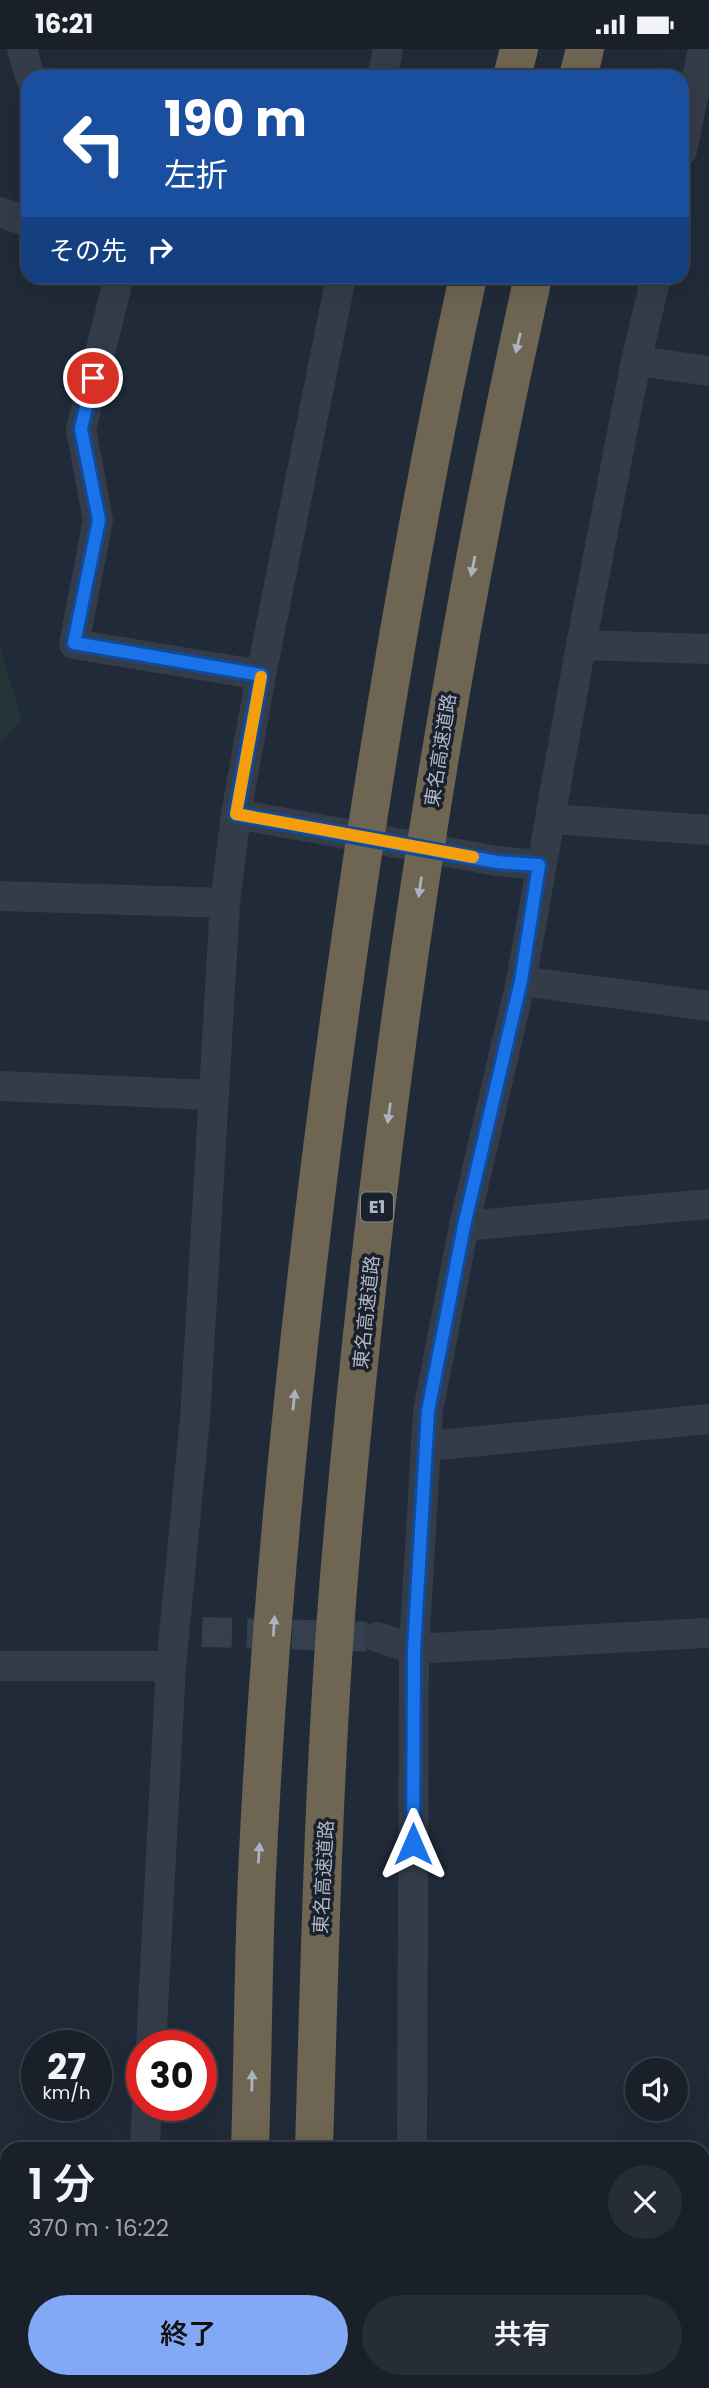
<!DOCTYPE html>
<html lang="ja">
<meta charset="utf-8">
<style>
:root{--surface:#19202a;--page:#262d36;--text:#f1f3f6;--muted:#9fa3a8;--line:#373e47;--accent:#83a9f6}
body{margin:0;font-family:Poppins,"Noto Sans JP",sans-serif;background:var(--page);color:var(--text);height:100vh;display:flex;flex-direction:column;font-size:26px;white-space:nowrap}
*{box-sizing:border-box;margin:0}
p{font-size:23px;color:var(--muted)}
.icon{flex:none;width:38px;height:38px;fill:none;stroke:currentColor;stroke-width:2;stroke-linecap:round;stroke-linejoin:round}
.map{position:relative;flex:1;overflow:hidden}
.details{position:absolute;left:0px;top:2093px;width:710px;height:247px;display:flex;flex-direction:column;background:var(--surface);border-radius:21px 21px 0 0;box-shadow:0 7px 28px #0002,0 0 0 2px var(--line)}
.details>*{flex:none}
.top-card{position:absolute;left:21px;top:21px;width:668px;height:214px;border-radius:21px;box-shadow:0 7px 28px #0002,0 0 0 2px var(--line);background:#1a4fa0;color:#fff;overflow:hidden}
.tools{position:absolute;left:625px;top:2009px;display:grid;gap:14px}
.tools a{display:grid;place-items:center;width:63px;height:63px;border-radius:50%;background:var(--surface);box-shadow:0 7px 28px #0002,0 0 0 2px var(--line);font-size:35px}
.speed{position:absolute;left:21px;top:1981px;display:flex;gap:14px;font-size:35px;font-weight:700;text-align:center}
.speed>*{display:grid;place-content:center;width:91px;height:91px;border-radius:50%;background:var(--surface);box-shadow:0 7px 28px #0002,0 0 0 2px var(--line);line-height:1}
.speed small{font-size:18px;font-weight:400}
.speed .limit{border:10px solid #d22;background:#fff;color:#111}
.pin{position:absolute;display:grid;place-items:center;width:60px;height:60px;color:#fff;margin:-30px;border:4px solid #fff;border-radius:50%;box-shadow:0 2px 7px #0007}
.me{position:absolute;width:77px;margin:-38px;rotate:0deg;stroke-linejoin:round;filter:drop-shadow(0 0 5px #0008)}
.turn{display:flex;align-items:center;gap:24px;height:147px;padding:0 28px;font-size:32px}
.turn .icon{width:91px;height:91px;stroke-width:2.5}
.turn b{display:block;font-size:49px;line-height:60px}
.then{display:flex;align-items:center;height:66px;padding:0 28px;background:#0003;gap:14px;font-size:26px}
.round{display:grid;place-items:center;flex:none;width:74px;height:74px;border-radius:37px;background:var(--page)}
.overview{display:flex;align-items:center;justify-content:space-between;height:119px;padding:0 28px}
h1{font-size:42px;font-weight:600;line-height:52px}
.primary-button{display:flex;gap:14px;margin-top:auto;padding:14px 28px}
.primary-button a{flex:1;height:80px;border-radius:42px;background:var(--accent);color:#111;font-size:28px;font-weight:600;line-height:80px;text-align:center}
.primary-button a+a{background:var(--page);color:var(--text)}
.status{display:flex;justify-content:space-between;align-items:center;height:49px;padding:0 35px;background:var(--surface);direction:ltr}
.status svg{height:19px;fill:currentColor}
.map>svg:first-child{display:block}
.green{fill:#233539}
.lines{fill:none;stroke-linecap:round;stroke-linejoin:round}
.minor-tunnel{stroke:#363f4d;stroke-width:30;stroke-dasharray:30 15;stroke-linecap:butt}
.minor{stroke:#353c49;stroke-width:30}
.motorway{stroke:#6e6552;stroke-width:38}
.oneway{fill:#acb2bf}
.route-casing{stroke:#114b97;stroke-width:18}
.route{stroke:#1a73e8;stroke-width:12}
.slow{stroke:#f59e0b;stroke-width:12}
.labels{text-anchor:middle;stroke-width:7;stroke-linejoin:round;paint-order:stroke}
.shield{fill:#1a212d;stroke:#828997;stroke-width:2}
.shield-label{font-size:18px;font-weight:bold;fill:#afb6c5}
.street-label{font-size:19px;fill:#afb6c5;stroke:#1a212d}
</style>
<div class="status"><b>16:21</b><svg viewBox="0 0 49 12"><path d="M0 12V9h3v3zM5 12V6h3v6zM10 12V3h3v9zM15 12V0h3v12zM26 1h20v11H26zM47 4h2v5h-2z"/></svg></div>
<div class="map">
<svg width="709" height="2339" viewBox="0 0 709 2339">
<rect width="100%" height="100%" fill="#212a38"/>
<path class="green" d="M0 598 22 671 0 694Z"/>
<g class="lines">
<path class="minor-tunnel" d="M202 1583 377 1588"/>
<path class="minor" d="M22 0 30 28
M382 28 388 0
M682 102 703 0
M0 163 28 173
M119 228 81 380 98 471 74 595 261 626
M636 312 709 322
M581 596 709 600
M236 765 497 812 539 816
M552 770 709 781
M0 847 225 854
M521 932 709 957
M0 1037 212 1046
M464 1177 709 1155
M428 1397 709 1370
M377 1588 414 1600 704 1584
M0 1617H171
M151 1997 171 1617 195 1369 225 854 236 765 261 626 341 228
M145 2100 147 2056
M412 2100 414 1600 428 1362 464 1177 521 932 581 596 636 312 656 228
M0 2222 7 2223
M137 2339 138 2333
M411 2339V2333"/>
<path class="motorway" d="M512 28 519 0
M578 28 585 0
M250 2100C253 2008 253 1916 257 1825 271 1525 303 1225 345 928 378 693 417 460 468 228
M314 2100C320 1898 324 1695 342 1493 379 1068 440 644 533 228
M250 2333V2339
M313 2333V2339"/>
</g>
<defs><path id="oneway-solid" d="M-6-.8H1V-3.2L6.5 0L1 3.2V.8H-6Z" transform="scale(1.75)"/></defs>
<g class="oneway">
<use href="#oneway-solid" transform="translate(518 294) rotate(103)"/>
<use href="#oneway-solid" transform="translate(473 517) rotate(101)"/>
<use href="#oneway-solid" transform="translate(420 838) rotate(98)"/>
<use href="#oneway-solid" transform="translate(389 1064) rotate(98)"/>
<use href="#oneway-solid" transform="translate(294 1351) rotate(-84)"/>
<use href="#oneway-solid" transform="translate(274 1577) rotate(-86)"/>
<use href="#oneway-solid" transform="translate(259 1804) rotate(-86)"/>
<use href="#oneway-solid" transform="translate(252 2032) rotate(-89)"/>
</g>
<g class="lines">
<defs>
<path id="route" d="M93 329 81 380 99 471 74 594 261 626 236 765 497 813 539 816 521 932 464 1177 428 1362 414 1600 413 1795"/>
</defs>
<use href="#route" class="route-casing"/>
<use href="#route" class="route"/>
<path class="slow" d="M261 628 236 765 473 808"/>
</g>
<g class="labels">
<rect class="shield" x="361" y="1143.5" width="32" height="29" rx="5"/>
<g class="shield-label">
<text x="377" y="1164">E1</text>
</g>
<g class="street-label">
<text transform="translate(440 701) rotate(-81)" y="7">東名高速道路</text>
<text transform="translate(366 1263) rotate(-84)" y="7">東名高速道路</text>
<text transform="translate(323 1828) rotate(-87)" y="7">東名高速道路</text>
</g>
</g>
</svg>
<div class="tools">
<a><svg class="icon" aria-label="sound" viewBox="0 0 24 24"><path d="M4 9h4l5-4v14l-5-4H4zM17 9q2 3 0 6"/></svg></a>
</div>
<div class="speed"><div>27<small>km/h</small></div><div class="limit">30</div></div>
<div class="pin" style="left:93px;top:329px;background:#d93025"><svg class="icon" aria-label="arrive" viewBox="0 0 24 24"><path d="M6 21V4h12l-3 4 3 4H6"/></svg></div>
<svg class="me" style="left:413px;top:1795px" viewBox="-20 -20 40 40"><path d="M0-17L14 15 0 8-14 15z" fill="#1a73e8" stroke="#fff" stroke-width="4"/></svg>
<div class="top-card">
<div class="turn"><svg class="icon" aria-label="left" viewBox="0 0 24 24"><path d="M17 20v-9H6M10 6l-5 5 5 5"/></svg><div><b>190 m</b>左折</div></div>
<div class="then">その先<svg class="icon" aria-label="right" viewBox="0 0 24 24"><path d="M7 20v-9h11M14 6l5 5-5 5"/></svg></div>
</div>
<section class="details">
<div class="overview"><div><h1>1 分</h1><p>370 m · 16:22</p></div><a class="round"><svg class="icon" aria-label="close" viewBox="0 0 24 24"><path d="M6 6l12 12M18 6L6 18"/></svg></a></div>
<div class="primary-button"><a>終了</a><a>共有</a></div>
</section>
</div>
